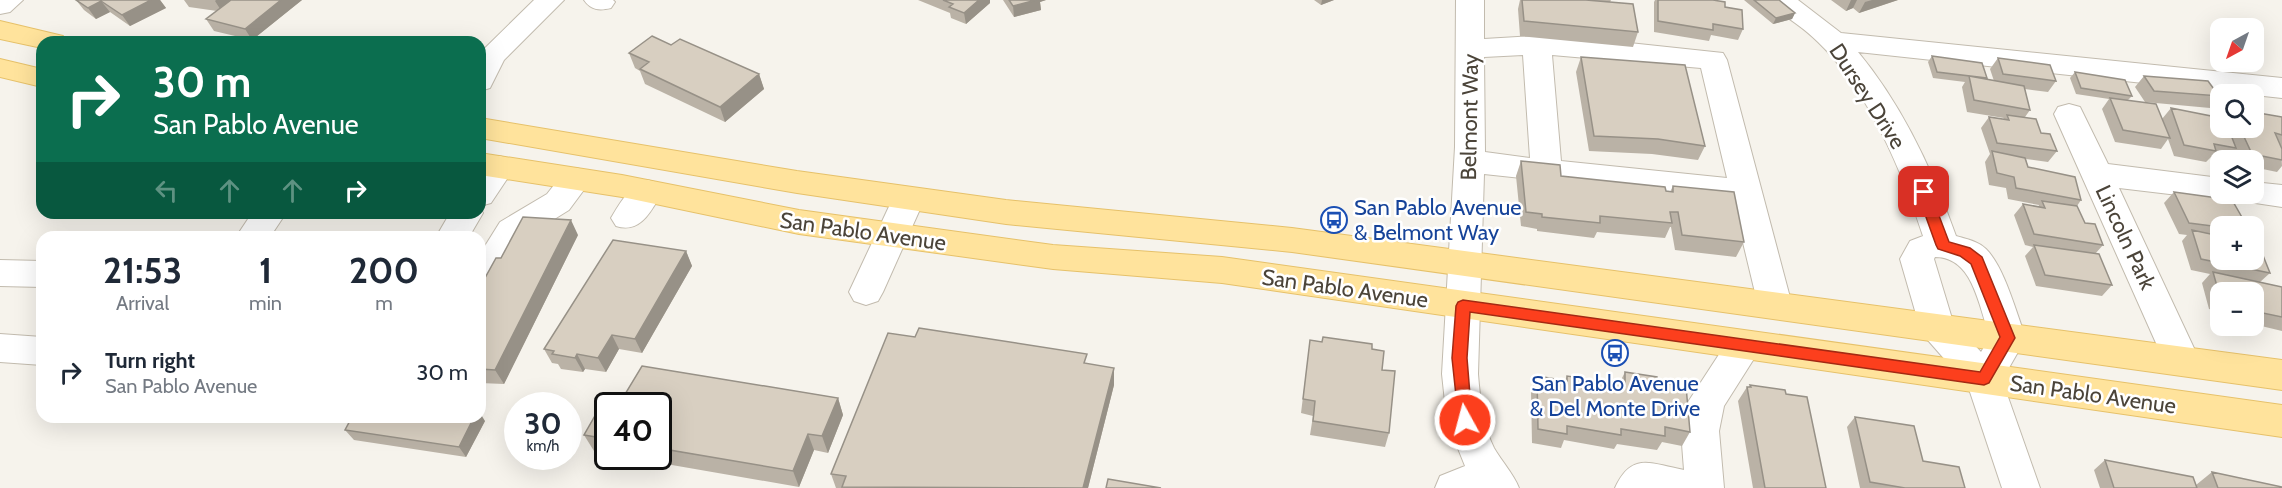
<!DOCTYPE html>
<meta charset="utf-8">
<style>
:root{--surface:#fff;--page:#f6f6f7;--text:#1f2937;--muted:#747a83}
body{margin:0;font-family:Cabin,sans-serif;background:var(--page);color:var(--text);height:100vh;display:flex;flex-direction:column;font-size:22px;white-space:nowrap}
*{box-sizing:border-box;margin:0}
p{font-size:20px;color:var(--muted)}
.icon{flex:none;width:33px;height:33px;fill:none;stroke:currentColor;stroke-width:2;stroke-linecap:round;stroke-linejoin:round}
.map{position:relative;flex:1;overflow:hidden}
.sheet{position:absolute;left:36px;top:231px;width:450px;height:192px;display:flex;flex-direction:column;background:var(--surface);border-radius:18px;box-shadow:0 6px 24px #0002}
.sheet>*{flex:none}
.hud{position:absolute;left:36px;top:36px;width:450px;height:183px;border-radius:18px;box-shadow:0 6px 24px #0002;background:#0b6e4f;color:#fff;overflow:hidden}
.needle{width:39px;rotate:220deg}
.tools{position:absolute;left:2210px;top:18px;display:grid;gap:12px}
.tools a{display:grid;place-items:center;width:54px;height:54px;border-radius:12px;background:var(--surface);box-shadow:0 6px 24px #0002;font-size:30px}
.speed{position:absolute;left:504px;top:392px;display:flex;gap:12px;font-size:30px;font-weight:700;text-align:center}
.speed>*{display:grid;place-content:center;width:78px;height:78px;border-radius:50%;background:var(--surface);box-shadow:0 6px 24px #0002;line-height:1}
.speed small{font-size:15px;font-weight:400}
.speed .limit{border:3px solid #111;border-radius:9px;background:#fff;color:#111}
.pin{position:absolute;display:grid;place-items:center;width:51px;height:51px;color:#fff;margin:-26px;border-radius:12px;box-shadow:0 3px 9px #0006}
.me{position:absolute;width:66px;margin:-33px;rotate:353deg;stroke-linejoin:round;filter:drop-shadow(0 0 4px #0008)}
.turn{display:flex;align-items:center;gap:21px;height:126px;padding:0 18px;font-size:27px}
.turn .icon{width:78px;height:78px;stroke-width:2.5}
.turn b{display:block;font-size:42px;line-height:51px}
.lanes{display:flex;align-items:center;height:57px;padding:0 18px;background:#0003;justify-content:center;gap:30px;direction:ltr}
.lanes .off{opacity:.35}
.eta{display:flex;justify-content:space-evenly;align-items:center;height:102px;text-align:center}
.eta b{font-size:36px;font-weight:700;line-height:42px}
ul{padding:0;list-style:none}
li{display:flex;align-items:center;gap:18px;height:78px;padding:0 18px}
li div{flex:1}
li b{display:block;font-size:22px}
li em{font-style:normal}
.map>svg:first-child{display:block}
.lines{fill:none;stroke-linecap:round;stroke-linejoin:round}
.minor-casing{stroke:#c2bbae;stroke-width:2}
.major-casing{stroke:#e6c16a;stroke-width:2}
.minor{fill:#fff;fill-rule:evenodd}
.major{fill:#ffe39c;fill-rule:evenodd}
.wall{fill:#bab2a6}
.shaded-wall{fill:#979187}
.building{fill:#d8cfc1;stroke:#979187;stroke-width:1.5}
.route{fill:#fc3f1d;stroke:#a42913;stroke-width:1.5}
.labels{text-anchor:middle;stroke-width:5;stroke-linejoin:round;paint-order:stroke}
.street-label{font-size:22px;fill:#4b4439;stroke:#fff}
.transit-label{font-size:22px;fill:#164399;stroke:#fff;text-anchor:start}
</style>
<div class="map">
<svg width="2282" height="488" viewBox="0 0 2282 488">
<rect width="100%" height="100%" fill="#f6f3ec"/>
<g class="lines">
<defs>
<path id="minor" d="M0 0H23L10 12 0 14Z
M534 0H564L504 60 490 88 480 91V53Z
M584 0H613L615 2 611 8C599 11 591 10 584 0Z
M1456 0H1484V39L1537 36 1592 39 1723 53 1727 60 1792 305 1787 314 1775 318 1763 314 1758 305 1733 201 1484 174 1478 374C1480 399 1483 426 1494 448 1502 462 1513 473 1519 488H1435L1440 476 1465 466 1447 421 1442 374 1455 147ZM1523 55 1530 158 1485 152 1484 57ZM1552 55 1701 68 1727 178 1561 161Z
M1766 0H1798L1841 33 2282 78V98L1858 52C1902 105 1933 171 1956 236 1966 239 1978 241 1986 249 2005 268 2016 313 2026 338L2002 380 2040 488H2002L1968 386 1926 338 1920 328 1900 259 1910 241 1923 236C1902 171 1868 90 1818 42 1804 28 1787 17 1770 6ZM1935 257C1974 257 1979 308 1990 337L1981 352 1953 322 1934 259Z
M2069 104 2080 107 2108 164 2220 178V194H2233L2231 197 2220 200 2119 188 2200 361 2195 371 2182 375 2169 371 2164 361 2054 114 2058 107Z
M499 156 510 159 515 167 491 203 480 206C480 184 473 163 499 156Z
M576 168 587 171 592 179 569 210 524 238 492 292 480 296V254L500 222 547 194 565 171Z
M647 180 658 183 663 191C651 211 641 234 616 226L611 218C620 203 630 185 647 180Z
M2253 182 2282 185V207L2242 201 2237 194H2253Z
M909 187 920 190 925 198 883 292 878 301 866 305 854 301 849 292 893 198 898 190Z
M480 208 483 213 469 237H436L450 213H480Z
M252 213H286L270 237H236Z
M0 260 42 261V287L0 286Z
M1744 332 1757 336 1762 346 1724 406 1719 431 1724 488H1615C1632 451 1651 464 1684 470L1681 431 1688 402 1731 336Z
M0 334 42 337V365L0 362Z"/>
<path id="major" d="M0 21 63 36 67 42H42V48L0 39Z
M0 59 42 69V87L0 77Z
M480 118 797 171 1006 200 1292 228 2282 360V390L1292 252 1006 224 797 193 480 138Z
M480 153 622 175 799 210 1053 245 1222 257 2282 405V437L1222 283 1053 269 799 234 622 197 480 175Z"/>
</defs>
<use href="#minor" class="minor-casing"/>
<use href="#major" class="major-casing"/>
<use href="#minor" class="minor"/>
<use href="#major" class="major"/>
</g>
<path class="wall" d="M76 0H160L166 8 130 26 110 12 96 19 84 10Z
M184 0H302L252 40 214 31 206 19 217 11 189 7Z
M918 0H990V3L966 24 951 18 950 13Z
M1003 0H1046L1040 2 1041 10 1014 17Z
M1314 0H1334L1321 5Z
M1520 0H1611L1610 2 1638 32 1633 47 1520 36 1518 9Z
M1655 0H1713L1725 7 1743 29 1738 40 1711 35 1709 41 1654 32V2Z
M1744 0H1779L1795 13 1792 19 1773 24Z
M1831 0H1898L1859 13 1853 8 1846 11Z
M671 45 759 74 764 89 725 122 645 84 640 71 635 68 629 53Z
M1932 56 1987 78 1986 79 1994 81 1990 69 1998 58 2056 81 2048 92 2025 89 2030 110 2025 117 2041 133 2057 151 2048 162 2026 159 2028 167 2081 200 2077 206 2085 223 2103 245 2095 254 2112 285 2102 296 2036 286 2025 256 2033 247 2025 245 2014 215 2023 204 2038 207 2039 205 2008 199 2006 188 1989 185 1985 162 1990 154 1981 128 1989 117 2003 119 2004 118 1967 112 1962 87 1965 82 1933 78 1928 62Z
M1581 57 1705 146 1698 160 1652 154 1589 151 1576 72Z
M2075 72 2132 96 2128 100 2162 119 2171 108 2215 127 2226 129 2228 128H2253V112L2282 117V147H2281L2282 166 2277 172 2253 167V160H2240L2235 150 2226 159 2211 157 2206 162 2174 156 2168 139 2161 149 2115 142 2102 109 2109 99 2076 94 2070 78Z
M2144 76 2219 96 2210 108 2145 102 2135 87Z
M1521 161 1561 176 1670 192 1673 186 1744 242 1736 257 1675 250 1671 227H1670L1665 238 1597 232 1594 238 1537 231V229L1521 226 1516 176Z
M2174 192 2220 226V260L2270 273 2260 282 2282 287V331L2253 324V292H2220V312L2209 309 2202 283 2210 274 2191 270 2182 241 2187 235 2179 234 2164 203Z
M578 235 504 384 480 383V287L501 258Z
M686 251 692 266 642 353 619 349 606 372 585 369 583 372 561 369 558 364 552 363 544 349Z
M1310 340 1372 349 1382 370 1389 433 1385 447 1310 435 1313 416 1301 413Z
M1087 364 1114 368V385L1088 488H836L831 474Z
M642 366 838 398 843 415 828 453 814 450 799 487 620 456H658V405H608V454L594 451 584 435 608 393 624 396Z
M1625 372 1657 383 1690 432 1682 446 1662 442 1657 450 1617 444 1614 449 1564 440 1561 448 1532 443 1531 391 1537 376 1565 381 1567 376 1619 384Z
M1750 385 1786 394 1826 488H1753L1738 401 1747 387H1749Z
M1855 417 1923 461 1965 488H1860L1847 427Z
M485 421 466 457 354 440 345 430Z
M2105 460 2196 485 2212 472 2282 488H2100L2094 470Z"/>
<path class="shaded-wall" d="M151 0H160L166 8 130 26 122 15Z
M216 0H236L222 12 215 1Z
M281 0H302L252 40 245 29Z
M979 0H990V3L966 24 964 13Z
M1036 0H1046L1040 2 1041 10 1014 17 1013 6Z
M1322 0H1334L1321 5Z
M1851 0H1857L1853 8 1846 11Z
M1872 0H1898L1859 13 1865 2Z
M101 1 110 12 96 19 88 8Z
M1795 13 1792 19 1773 24 1776 18Z
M759 74 764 89 725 122 720 107Z
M571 220 578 235 504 384 495 370Z
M686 251 692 266 642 353 635 339Z
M612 335 619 349 606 372 598 358Z
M577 354 585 369 583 372 575 358Z
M1114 368V385L1088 488H1083Z
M838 398 843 415 828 453 822 436Z
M480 413 485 421 466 457 459 447 474 417H480Z
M808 434 814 450 799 487 793 471Z"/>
<path class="building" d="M76 0H151L122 15 101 1 88 8Z
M231 0H281L245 29 206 19Z
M943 0H979L964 13 949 7 953 4Z
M1009 0H1036L1013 6Z
M1522 0H1586L1633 4 1638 32 1524 21Z
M1658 0H1713L1725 2V7L1742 10 1743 29 1713 24V30L1658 21Z
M1754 0H1779L1795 13 1776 18Z
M652 36 671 45 680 39 759 74 720 107 640 69 649 62 629 53Z
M1932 56 1982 63 1987 78 1937 72Z
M1581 57 1685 65 1705 146 1658 139 1594 136Z
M1998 58 2050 65 2056 81 2003 74Z
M2075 72 2125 80 2132 96 2081 88Z
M1969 76 2024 86 2030 110 1974 100Z
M2144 76 2208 81 2219 96 2154 91Z
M2110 98 2156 104 2170 138 2123 130Z
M2171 108 2211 116 2215 127 2229 130 2236 148 2214 144 2216 151 2184 145Z
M2253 112 2282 117V135L2275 133 2282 149V160L2252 154 2240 128H2253V121H2254Z
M2007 115 2036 119 2041 133 2050 134 2057 151 1997 143 1989 117 2009 120Z
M1992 151 2025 158 2028 167 2075 177 2081 200 2016 188 2014 177 1997 173Z
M1521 161 1560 165 1561 176 1665 187 1666 191 1673 192V186L1734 192 1744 242 1682 235 1678 212H1670L1672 223 1600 216V223L1542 217V214L1526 212Z
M2174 192 2232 200 2247 226H2220V227L2189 223Z
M2042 201 2077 206 2085 223 2095 224 2103 245 2034 234 2023 204 2045 208Z
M523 217 571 220 495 370 480 369V287L496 258H501Z
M2192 230 2220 236V260H2253V242L2258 243 2270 273 2201 259Z
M613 240 686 251 635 339 612 335 598 358 577 354 575 358 552 354 554 351 544 349Z
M2034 245 2099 254 2112 285 2045 275Z
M2213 272 2282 287V317L2253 311V292H2220V297Z
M919 328 1087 354 1084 363 1114 368 1083 488 842 487 846 476 831 474 888 333 915 337Z
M1323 337 1372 344V349L1384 351 1382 370 1395 371 1389 433 1313 421 1315 401 1303 399 1310 340 1322 342Z
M642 366 838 398 822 436 808 434 793 471 658 448V405H608V439L584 435 608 393 624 396Z
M1625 372 1657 377V383L1686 386 1690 432 1665 427V436L1621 429V435L1567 426V434L1538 429 1537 376 1567 381V376L1625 384Z
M1750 385 1785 390 1786 394 1807 397 1826 488H1765L1747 387H1751Z
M352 417H474L459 447 345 430Z
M1855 417 1914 426 1923 461 1959 467 1965 488H1905L1870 482Z
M2105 460 2193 477 2197 488H2114Z
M2212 472 2282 487V488H2218Z
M1108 479 1161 488H1106Z"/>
<path class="route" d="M1924 187 1930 192 1949 242 1970 248 1982 257 2015 338 1989 383 1984 385 1470 312 1467 358 1472 420 1470 424 1465 426 1459 424 1452 358 1456 306 1458 302 1463 300 1980 372 2000 337 1971 264 1960 256 1938 249 1936 245 1917 192Z"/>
<defs>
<symbol id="bus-ring" viewBox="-11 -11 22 22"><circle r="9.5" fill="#fff" stroke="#1a4fb4" stroke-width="1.5"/><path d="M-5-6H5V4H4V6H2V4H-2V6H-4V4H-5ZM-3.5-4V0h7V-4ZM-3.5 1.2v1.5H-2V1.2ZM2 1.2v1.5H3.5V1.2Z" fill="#1a4fb4"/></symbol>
</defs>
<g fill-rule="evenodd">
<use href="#bus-ring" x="1319" y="205" width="30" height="30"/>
<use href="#bus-ring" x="1600" y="338" width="30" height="30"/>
</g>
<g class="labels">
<g class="street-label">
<text transform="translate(1868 96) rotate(57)" y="8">Dursey Drive</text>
<text transform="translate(1469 117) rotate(-89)" y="8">Belmont Way</text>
<text transform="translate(863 231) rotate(8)" y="8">San Pablo Avenue</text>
<text transform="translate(2126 237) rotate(65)" y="8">Lincoln Park</text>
<text transform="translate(1345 288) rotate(8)" y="8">San Pablo Avenue</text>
<text transform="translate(2093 394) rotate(8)" y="8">San Pablo Avenue</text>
</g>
<g class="transit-label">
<text x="1354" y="215">San Pablo Avenue<tspan x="1354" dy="25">&amp; Belmont Way</tspan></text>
<text x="1615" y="391" text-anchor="middle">San Pablo Avenue<tspan x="1615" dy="25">&amp; Del Monte Drive</tspan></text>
</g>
</g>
</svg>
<div class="tools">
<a><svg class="needle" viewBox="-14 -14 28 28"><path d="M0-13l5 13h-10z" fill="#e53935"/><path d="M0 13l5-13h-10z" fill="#747a83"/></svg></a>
<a><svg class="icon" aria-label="search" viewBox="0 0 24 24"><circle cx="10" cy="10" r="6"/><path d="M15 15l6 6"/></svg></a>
<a><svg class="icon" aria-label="layers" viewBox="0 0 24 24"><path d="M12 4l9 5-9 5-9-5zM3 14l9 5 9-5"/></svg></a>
<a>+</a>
<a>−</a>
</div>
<div class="speed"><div>30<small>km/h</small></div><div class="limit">40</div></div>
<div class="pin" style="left:1924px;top:192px;background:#d93025"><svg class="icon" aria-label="arrive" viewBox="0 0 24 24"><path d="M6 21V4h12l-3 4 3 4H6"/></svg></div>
<svg class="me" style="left:1465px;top:420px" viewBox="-20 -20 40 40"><circle r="17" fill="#fc3f1d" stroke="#fff" stroke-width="3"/><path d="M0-11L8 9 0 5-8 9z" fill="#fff"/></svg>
<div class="hud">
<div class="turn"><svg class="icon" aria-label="right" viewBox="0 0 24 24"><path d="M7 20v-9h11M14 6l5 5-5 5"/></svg><div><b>30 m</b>San Pablo Avenue</div></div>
<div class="lanes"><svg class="icon off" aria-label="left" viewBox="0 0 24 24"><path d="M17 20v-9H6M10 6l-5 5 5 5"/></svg><svg class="icon off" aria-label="ahead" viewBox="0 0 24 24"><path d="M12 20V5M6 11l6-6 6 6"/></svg><svg class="icon off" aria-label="ahead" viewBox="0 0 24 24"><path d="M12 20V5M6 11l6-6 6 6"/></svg><svg class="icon" aria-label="right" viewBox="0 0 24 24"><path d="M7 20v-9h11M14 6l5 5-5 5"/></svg></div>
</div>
<section class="sheet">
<div class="eta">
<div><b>21:53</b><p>Arrival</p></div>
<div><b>1</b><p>min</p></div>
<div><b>200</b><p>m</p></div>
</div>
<ul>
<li><svg class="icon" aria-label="right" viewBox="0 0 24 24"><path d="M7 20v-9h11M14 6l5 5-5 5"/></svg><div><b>Turn right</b><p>San Pablo Avenue</p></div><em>30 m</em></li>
</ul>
</section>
</div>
